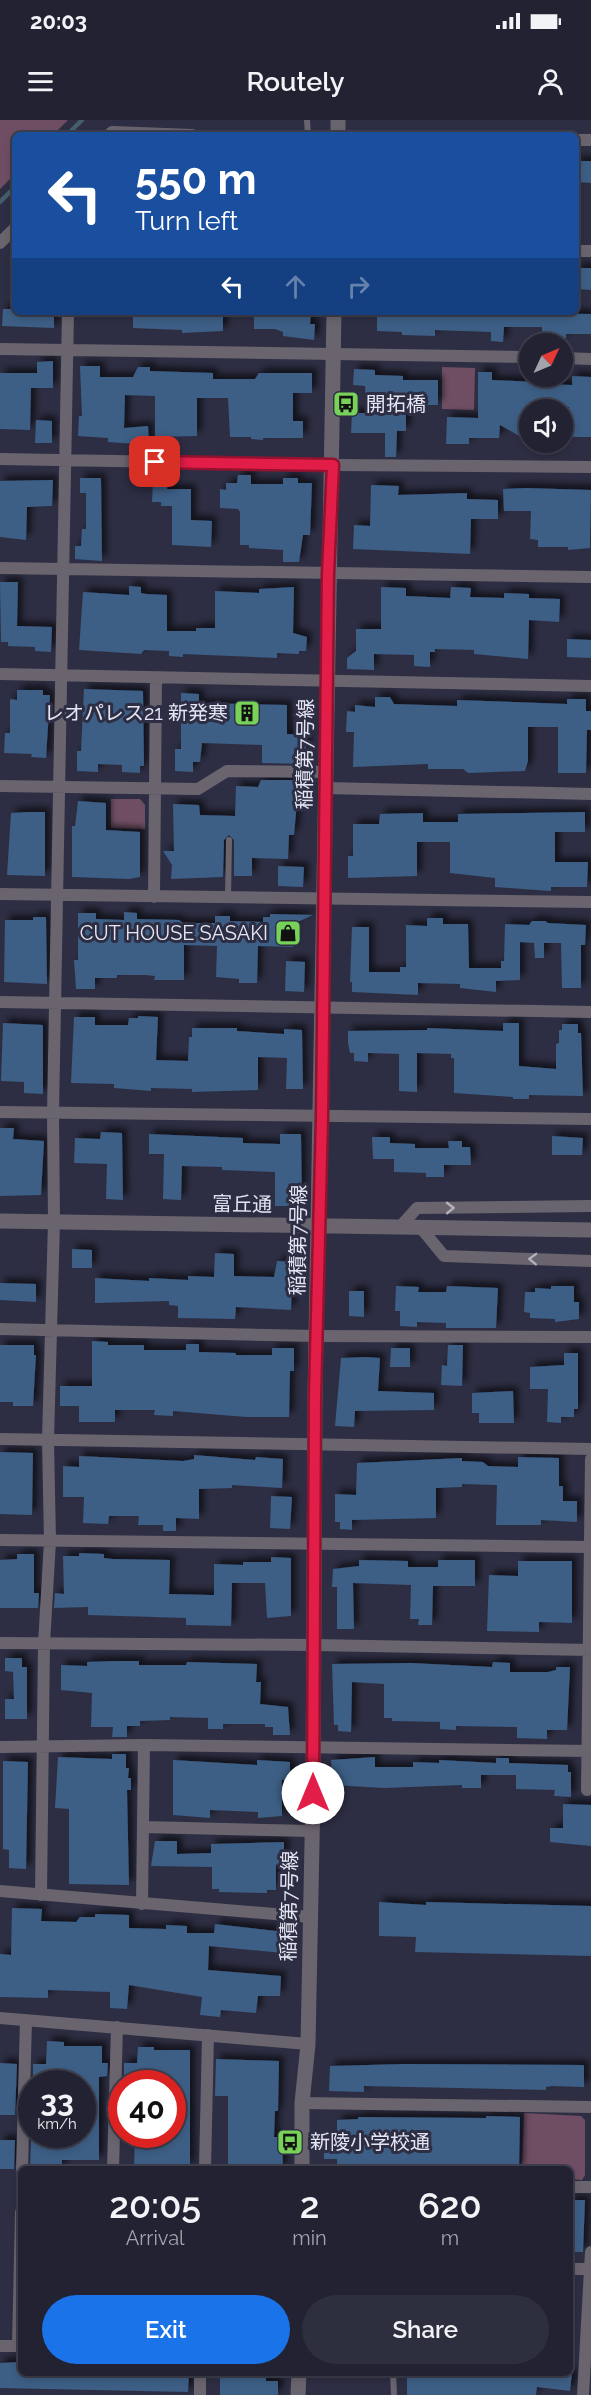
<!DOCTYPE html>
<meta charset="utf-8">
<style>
:root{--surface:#222232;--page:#2e2f3e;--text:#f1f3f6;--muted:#a2a4ac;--line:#3f3f4d;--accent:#1a73e8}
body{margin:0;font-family:Raleway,"Noto Sans JP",sans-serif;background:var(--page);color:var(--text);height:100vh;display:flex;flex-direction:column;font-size:22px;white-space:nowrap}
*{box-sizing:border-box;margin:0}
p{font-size:20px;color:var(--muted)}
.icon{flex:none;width:33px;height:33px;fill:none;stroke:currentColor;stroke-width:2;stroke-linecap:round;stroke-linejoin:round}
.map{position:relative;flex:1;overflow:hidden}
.panel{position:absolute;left:18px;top:2046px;width:555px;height:210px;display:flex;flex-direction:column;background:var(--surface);border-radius:9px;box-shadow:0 3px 9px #0003,0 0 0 2px var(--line)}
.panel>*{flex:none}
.guide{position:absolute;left:12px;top:12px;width:567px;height:183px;border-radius:9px;box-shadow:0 3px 9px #0003,0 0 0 2px var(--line);background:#1a4fa0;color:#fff;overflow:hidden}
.needle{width:39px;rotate:46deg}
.controls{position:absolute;left:519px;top:213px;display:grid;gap:12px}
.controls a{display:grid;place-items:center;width:54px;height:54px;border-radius:50%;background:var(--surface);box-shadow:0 3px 9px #0003,0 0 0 2px var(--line);font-size:30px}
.speed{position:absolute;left:18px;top:1950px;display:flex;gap:12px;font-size:30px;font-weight:700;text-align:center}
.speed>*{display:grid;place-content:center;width:78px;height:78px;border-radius:50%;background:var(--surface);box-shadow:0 3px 9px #0003,0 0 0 2px var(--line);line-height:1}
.speed small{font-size:15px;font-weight:400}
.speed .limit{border:9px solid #d22;background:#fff;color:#111}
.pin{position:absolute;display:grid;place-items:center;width:51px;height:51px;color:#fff;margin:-26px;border-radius:12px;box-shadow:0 3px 9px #0006}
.me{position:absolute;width:66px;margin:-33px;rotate:0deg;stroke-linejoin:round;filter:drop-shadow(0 0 4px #0008)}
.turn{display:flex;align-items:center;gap:21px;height:126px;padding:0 24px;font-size:27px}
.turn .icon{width:78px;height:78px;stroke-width:2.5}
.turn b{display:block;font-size:42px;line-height:51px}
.lanes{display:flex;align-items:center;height:57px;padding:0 24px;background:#0003;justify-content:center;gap:30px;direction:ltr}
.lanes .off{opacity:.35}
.eta{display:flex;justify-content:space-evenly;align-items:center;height:102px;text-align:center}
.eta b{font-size:36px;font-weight:600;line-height:42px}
.button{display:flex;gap:12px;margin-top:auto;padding:12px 24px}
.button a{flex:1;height:69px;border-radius:36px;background:var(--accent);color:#fff;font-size:24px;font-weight:600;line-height:69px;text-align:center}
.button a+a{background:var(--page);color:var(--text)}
.status{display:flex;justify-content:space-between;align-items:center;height:42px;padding:0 30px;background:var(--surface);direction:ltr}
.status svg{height:16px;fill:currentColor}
header{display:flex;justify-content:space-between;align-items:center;height:78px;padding:0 24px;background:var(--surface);font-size:27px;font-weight:600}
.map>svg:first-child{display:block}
.green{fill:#6f4e64}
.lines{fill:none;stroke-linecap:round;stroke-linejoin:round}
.stream{stroke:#455e6a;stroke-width:4.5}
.building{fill:#3d5e85;filter:url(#shadow)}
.service{stroke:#6a646e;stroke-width:6}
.minor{stroke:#6a646e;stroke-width:12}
.tertiary{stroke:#6a646e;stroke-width:15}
.oneway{stroke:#b4b2be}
.route-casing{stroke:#92132f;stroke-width:15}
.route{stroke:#e11d48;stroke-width:10}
.labels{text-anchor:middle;stroke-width:6;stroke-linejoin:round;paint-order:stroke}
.poi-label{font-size:20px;fill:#e5e6f4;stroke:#2d2e43;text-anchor:start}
.street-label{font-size:20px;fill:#e5e6f4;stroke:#2d2e43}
</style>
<div class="status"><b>20:03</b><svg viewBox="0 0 49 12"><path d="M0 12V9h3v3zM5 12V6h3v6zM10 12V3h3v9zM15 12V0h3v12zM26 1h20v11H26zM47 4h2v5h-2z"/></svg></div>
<header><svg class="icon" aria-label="menu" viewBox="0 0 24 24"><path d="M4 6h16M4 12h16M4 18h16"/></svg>Routely<svg class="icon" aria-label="person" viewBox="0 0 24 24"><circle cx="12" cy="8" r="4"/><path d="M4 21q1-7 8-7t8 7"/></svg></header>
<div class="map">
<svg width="591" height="2275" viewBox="0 0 591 2275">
<defs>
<filter id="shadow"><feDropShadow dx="5" dy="-5" stdDeviation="3" flood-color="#0009"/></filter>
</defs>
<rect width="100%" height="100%" fill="#2d2e43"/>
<path class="green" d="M0 0H68L53 15H15V54L0 69Z
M442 247 475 248 474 290 442 289Z
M111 679H140L145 685V709L111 708Z
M524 1993 581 1996 585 2000V2055L582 2060 570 2059V2049H522Z"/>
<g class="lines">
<path class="stream" d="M67 15 82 0
M0 82 15 67"/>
</g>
<path class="building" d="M576 41H591V63L576 62Z
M576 148H591V170L576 169Z
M3 189H15V192H54V208L2 206Z
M133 192H223V211L182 213V210L133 208Z
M254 192H311L310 204H315L314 220 283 216V212L275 209H254Z
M377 192 591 194V214H566V218H542V207H504L503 222 491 221V212L435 210V216L402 215V212L377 211Z
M53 241V268H31L30 310 0 309V253H37V242Z
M80 246H100V257H133L138 247H150V251L213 253V259H255L259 253H312V273H293V301H303V318H263V320L251 319V317H230L228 278H197V316L155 317V276L125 275 124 308 148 306 149 325 108 322V318L78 316 79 296H82Z
M354 249 375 250V255L403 256V260H438V285H406V311H397L396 337H385V313H351L352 293H366L365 266 353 265Z
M478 252H492V260L538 262V264L572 265V256L591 257V317H569V287H524L523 318 500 305 499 318H469V324H446L447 297 478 298Z
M36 300 52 301V323H35Z
M238 355H251V364H283V358H298V363H312L310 415H303L299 442H283V430L249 428V425H240V392L238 389 220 388V369L226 370V363H237Z
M80 358H101L102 441 75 439V426H81L82 409H86V373H80Z
M53 360 52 386 27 387 26 420 0 417V361Z
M153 361H168L167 369H191V400L212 401 211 427 172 425V386H161V382H152Z
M371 365 399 366 398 375 467 373V379L498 380V399H471L470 434 353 429 354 405 370 406Z
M526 368 591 370 590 428 568 430V427H538V420L530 419 531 391H504L503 369Z
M0 462H18L17 506 52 507 51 532 35 531V527L8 526V522H1Z
M129 466 141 467V473L146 474 167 475V511H196V508H215V471L259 473V469L294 467 293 513 307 517 306 531H299V534L277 533V538L183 534V537L169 536V531L144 530 141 534 79 530 83 472 129 475Z
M381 467 406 468V476L450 478 451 467 471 468 470 477 504 478V473L529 474V478L560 479 559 502 529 500 528 539 474 534V530L435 529V532H430V547L414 546V535L374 534V550L347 549V538L356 531V509H381Z
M567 519 591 520V538L567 537Z
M84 569 143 571 144 646H140V653L122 652V645L98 644V652L77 651V631H81Z
M17 570H43V575H50L46 638 31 637 32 634 4 633 5 613H10V579L17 580Z
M181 573 199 574V583L287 585V614L306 615V644L262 643V625L202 623 200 642H193V652L175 651V629H181Z
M375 577H390L394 584 457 586V580L567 584V579H586V591H591V610H587L586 653H558V607H528V641L525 651 468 653 463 649H428V644L353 647 354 612H346L347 591 355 592V585L375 587Z
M261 660H299L294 715H289L288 739 252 738V756H234V720L229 715 224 720 223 757 171 759 172 745 163 731H174L173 684 199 685 200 695 235 696 236 666 258 667Z
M78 681 106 683V710L140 712V757L129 759 72 757V706H75Z
M28 692H45V756L7 755 11 693Z
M585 692V712H555V742H588L587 767H551V771L495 767V758L450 753V722H417V756L348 758V736H353V704H379L380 694 423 693V702H458V694Z
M278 746 304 747 303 767 278 766Z
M124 792 137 793V799L179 800 183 803H215V796H230V801L263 802V797H270V794L313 795 293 804V827L258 826 257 863H239V859L216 857 217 826 184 825V860H154L155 856 145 855H117V858H95V869H76L74 840H78V793H96V799L124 800Z
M33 797H46L47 864 4 862 5 800H33Z
M427 798H443V804H468L469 848H501V841H504L505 804 529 805 532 801H545L548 803 586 805 585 825H581V868H562L561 823H544V838H535L534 823 520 822V860L496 861V872L460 868V864L418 863V875L352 872V862H350L352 807H369V852H400V847H406V805L427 806Z
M286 841 305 842 304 872 285 871Z
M138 896 158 897 156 940 188 941 189 917H192V908H237V911L284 914V909L302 910 303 969H286L287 938 258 937V970L192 972V969L151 968V971L114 968V964L71 963 74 897H95V905H128L129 898H138Z
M3 903 43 905V974L24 973V962L1 961Z
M503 903H519V946L556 949V924L559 923V910H562V904H578V913H581L583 976 529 975V979H513V977L454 973V938H451V934L417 933V972L399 971V934L368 933V942L354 941V933H350L348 923V911L427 910V908L503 911Z
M0 1008H14L13 1019 44 1021 41 1075 0 1076Z
M101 1012 122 1013 123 1080 106 1079 107 1044 74 1043 75 1018 100 1019Z
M149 1014 243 1018V1023L280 1024V1014H301L302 1086H275V1052L222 1050V1047L182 1046 181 1080 163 1079 164 1034H149Z
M552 1016 583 1018 582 1035H552Z
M372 1017H390V1023L415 1024V1028H449L448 1021H462V1027H470L471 1045H444V1057H426V1053L394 1052V1039H373Z
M72 1129 92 1130V1148H72Z
M215 1133 234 1134V1156L274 1157 277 1141 299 1142V1157L292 1156 291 1190 236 1187 235 1199 178 1198V1186L169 1185V1181L95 1183V1158L149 1161V1158L188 1160V1156L214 1157Z
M0 1163 36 1164V1182L0 1180Z
M396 1166 419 1167 418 1172H446L447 1166 498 1168 496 1208H446V1203L417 1202V1207L400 1206V1191H395Z
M551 1166H574V1182H579V1199L555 1202V1199L530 1198V1193L524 1192 525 1172H535V1168L551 1169Z
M349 1171H364V1197L349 1196Z
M92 1221 108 1222V1225H144V1230H186V1224H199V1232L236 1233V1235H272V1228H294V1251H290L289 1297H246L173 1291V1296L154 1295 155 1290H115V1302H79V1286H60V1266H92Z
M0 1225H34V1235H36L33 1286H13V1282H0Z
M448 1225H463L462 1266 441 1265 442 1245 447 1246Z
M391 1228H410V1247H390Z
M564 1233H578V1289H574V1297H561V1303L547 1302 548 1269H530V1247L564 1245Z
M366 1237 380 1238 378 1271 434 1273V1290L355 1291 354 1307 335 1306 341 1238Z
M513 1271 514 1303H479V1293H472V1273Z
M0 1332 33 1333 32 1395 0 1394Z
M194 1335 255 1340 256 1337 283 1339 282 1368 232 1365V1368L199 1369V1399L176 1398V1411H163V1405H138L139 1396H109L108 1404 83 1403 84 1377H63V1346L79 1347V1336L183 1341 194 1339Z
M518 1337 559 1338V1366H563V1381H577V1402L541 1400V1405H496L497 1365 462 1364V1367L436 1368V1398L352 1400V1410L340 1409V1402H335V1374L356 1375 357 1343 462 1338V1341L483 1342 488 1346 518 1347Z
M271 1376 292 1377 290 1409 270 1408Z
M79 1433 104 1434V1438L112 1439 170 1440 169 1474 210 1475H214V1444L243 1445V1442H271V1437L291 1438V1496L267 1498 265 1463H232L231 1506 186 1505V1498L88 1495V1487L54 1488 55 1473 64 1474 63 1436H79Z
M17 1434H34V1473H39L38 1488H0V1440L17 1439Z
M359 1440 408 1441V1447H438V1440H475V1466H433L432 1505H418L419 1499H410L411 1465 353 1463 354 1509H337V1467H332L333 1449 359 1446Z
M518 1441H572V1503L539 1502V1512L487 1511 489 1455 518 1456Z
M5 1538H22V1547H27V1599H5V1579H14L13 1552 5 1551Z
M115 1541H139V1545H186L187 1542 257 1544 256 1562H261L260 1584 288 1587 290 1615H273V1607H265V1604H223V1609H208V1598L170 1597V1600L140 1601V1606H127V1617H112L113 1607H91L92 1573 61 1570V1545L87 1546V1542Z
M493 1542 510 1543V1552H548L556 1550V1547H570L567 1610H547V1619L517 1618V1607L456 1606V1610L440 1609V1602L392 1601V1598H384V1564L352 1562 351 1612 338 1611V1605H334L332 1544 411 1543 492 1547Z
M112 1634H126V1648H129L128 1658H131V1670H127L129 1765 69 1764V1689L55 1688 58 1637 112 1639Z
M375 1637V1647H413V1642L439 1643V1640L496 1643V1638H509V1643L568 1645V1652H571V1677L554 1676 555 1670 516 1669V1655H481V1668H462V1665L384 1668 332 1665 331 1640Z
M173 1640 257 1645V1640L290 1642V1660H282V1696L258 1698V1692L210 1690V1698L173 1695Z
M3 1641 28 1642 26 1749 9 1748V1730L3 1729Z
M563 1684 591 1685V1726L550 1722V1708H563Z
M155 1721H177V1734L211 1733V1724L284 1722V1744L276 1745V1770H267V1773L219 1772V1769H212V1747L151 1746Z
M379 1782 426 1785V1782L591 1786V1836L415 1832 416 1817 379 1816Z
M12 1788 42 1789 41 1801 76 1802 80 1797H95V1794L129 1795V1808L166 1809V1805L187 1806V1813H214L215 1804 285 1812 283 1833 209 1826 208 1850 281 1856 280 1876H258L256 1893 221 1890 220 1897 200 1895 202 1877 129 1865 127 1889 110 1888V1872L48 1870V1878L0 1877V1834L11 1835Z
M47 1921 64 1922V1926H102V1943H108L107 1956 99 1957V2040H62V2049H30L31 2021H45V2014H82V1964H33V1944H46Z
M138 1927H154V1930H190V2046L134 2049 135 2014H172V1964H136L137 1957H124V1943H137Z
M216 1939 279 1941 278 1991H275L274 2017H282L283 2049H228V1976H215Z
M0 1943 17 1944 15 1995H0Z
M405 1944 584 1945V1967L552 1966 546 1967V1970L364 1966V1972L329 1971 330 1946Z
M486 1996 520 1997 519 2049H390V2045H355V2049H337V2039H324V2025H337V2000L358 1999V1997L486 1998Z
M0 2020H15L14 2049H0Z
M570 2080H585L583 2132H570Z
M21 2242V2253H189L188 2272 0 2268V2243Z
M407 2253H572L570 2271 537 2267 536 2275H407Z
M220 2254 266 2256V2261H278V2275H220Z"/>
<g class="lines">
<path class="service" d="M307 0 308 15
M228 778 229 720
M393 2253 394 2275"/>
<path class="minor" d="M109 15 112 12 192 15
M576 20H591
M0 123 15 108
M576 131H591
M0 229 530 237
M562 238 591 239
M0 339 333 345 591 347
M0 448 591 457
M0 554 591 566
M0 666 198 669 227 651 326 652
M326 668 591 674
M0 774 591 782
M154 777 156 559
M0 882 591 892
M0 992 591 999
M400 1107 417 1088 591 1086
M421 1108 444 1136 591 1141
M0 1209 316 1216 591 1217
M0 1319 591 1329
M0 1420 591 1427
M0 1523 314 1525 591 1530
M0 1627 144 1625 591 1631
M587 1670 591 1339
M143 1707 312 1711
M0 1771 310 1797
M41 1775 44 1524 50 1421 48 1320 54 1102 53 993 68 192
M142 1784 144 1625
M0 1898 308 1924
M302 1983 591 1987
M22 2049 26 1900
M113 2049 117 1907
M205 2049 208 1915
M570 2067H591
M570 2149H591
M0 2226H21
M18 2226 21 2092
M200 2275V2253
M583 2275 591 2132"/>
<path class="tertiary" d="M338 15V0
M0 1101 591 1110
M302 2049V1983L308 1924 313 1673 315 1275 334 192
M298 2275 299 2253"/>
</g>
<defs><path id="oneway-chevron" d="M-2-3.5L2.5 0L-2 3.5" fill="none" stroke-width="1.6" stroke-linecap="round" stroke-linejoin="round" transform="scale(1.5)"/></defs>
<g class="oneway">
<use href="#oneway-chevron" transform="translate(450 1088) rotate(-1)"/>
<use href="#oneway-chevron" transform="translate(533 1139) rotate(-178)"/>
</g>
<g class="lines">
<defs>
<path id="route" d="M155 342 333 345 328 454 322 997 315 1275 313 1673"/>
</defs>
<use href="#route" class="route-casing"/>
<use href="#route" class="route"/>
</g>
<defs>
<symbol id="bus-square" viewBox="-11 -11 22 22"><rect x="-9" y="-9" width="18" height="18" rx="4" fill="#78d158" stroke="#2d2e43"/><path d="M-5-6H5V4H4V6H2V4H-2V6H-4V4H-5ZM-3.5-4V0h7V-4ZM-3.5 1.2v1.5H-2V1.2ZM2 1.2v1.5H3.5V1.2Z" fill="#111"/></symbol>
<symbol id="building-square" viewBox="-11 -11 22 22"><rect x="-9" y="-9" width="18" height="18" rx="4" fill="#78d158" stroke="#2d2e43"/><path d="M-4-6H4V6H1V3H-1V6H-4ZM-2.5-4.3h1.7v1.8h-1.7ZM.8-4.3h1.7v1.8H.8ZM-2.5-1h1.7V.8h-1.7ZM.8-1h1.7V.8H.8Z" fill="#111"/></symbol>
<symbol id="shop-square" viewBox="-11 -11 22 22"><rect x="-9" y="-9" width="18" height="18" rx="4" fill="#78d158" stroke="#2d2e43"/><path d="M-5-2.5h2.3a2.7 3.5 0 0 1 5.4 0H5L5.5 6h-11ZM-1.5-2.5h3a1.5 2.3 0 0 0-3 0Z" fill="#111"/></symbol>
</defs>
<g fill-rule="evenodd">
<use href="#bus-square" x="331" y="269" width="30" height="30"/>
<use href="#building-square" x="232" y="578" width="30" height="30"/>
<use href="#shop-square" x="273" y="798" width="30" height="30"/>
<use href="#bus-square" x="275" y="2007" width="30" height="30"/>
</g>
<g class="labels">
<g class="poi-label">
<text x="366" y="291">開拓橋</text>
<text x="228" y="600" text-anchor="end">レオパレス21 新発寒</text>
<text x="268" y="820" text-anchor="end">CUT HOUSE SASAKI</text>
<text x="310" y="2029">新陵小学校通</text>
</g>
<g class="street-label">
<text transform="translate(305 634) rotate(-89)" y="7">稲積第7号線</text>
<text transform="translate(242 1084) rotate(1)" y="7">富丘通</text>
<text transform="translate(298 1120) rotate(-89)" y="7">稲積第7号線</text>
<text transform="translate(289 1786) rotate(-89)" y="7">稲積第7号線</text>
</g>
</g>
</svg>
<div class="controls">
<a><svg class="needle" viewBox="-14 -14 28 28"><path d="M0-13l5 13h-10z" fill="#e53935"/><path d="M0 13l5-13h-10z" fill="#a2a4ac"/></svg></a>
<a><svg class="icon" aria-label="sound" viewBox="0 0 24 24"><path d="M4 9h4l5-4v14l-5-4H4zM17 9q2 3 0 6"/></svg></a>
</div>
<div class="speed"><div>33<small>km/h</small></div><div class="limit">40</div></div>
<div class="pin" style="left:155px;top:342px;background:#d93025"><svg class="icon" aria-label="arrive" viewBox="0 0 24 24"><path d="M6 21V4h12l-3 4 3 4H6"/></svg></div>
<svg class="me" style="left:313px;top:1673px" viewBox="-20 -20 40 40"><circle r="19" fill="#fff"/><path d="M0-13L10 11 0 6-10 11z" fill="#e11d48"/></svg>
<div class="guide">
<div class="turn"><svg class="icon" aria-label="left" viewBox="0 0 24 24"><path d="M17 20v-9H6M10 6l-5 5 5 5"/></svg><div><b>550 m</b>Turn left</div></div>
<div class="lanes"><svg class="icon" aria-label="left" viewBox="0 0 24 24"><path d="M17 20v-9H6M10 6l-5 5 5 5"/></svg><svg class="icon off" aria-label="ahead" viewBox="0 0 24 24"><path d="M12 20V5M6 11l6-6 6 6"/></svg><svg class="icon off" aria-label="right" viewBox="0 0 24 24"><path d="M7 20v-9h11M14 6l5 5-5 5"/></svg></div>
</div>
<section class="panel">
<div class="eta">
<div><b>20:05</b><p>Arrival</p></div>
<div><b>2</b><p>min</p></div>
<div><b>620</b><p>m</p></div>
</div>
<div class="button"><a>Exit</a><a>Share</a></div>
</section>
</div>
